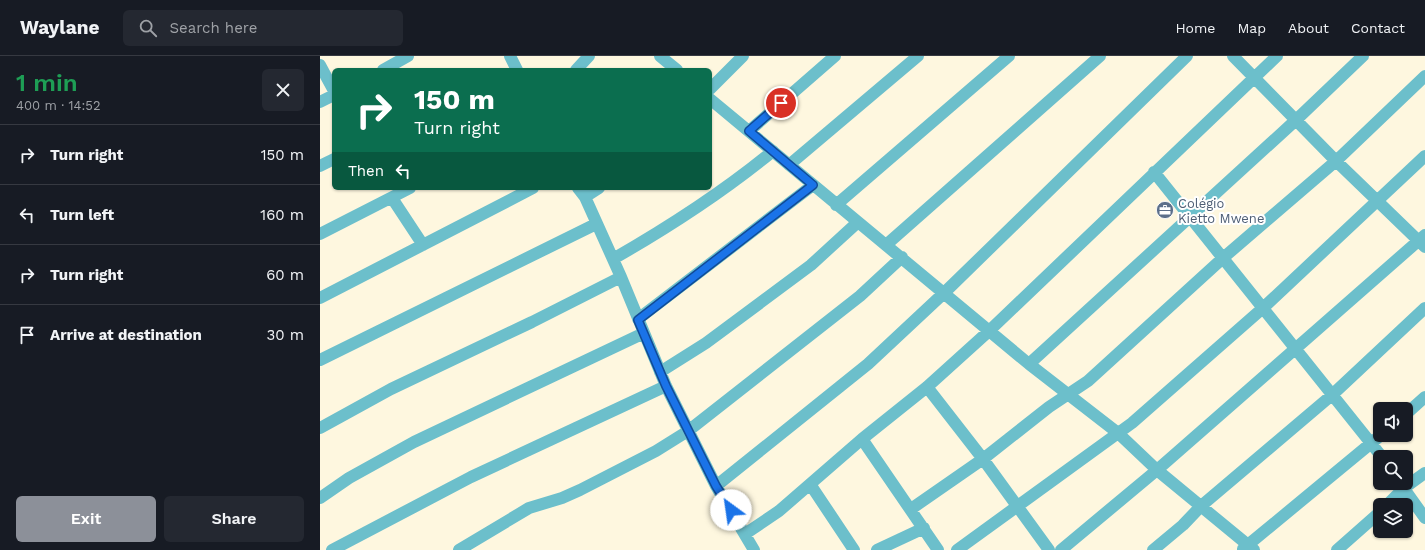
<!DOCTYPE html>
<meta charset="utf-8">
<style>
:root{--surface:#171b24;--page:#242831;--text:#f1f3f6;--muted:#9ea1a6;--line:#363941;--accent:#8c9099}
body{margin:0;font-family:"Work Sans",sans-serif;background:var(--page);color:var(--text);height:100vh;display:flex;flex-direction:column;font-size:15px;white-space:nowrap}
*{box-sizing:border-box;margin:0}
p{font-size:13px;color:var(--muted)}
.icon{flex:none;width:22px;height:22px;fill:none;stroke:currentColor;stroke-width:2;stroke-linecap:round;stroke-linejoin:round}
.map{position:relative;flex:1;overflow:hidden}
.side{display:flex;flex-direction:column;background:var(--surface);width:320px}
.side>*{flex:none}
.top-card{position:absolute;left:12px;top:12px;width:380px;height:122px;border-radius:6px;box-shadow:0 1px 3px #0004;background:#0b6e4f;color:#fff;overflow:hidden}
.tools{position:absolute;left:1053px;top:346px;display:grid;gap:8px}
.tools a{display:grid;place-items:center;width:40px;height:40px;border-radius:6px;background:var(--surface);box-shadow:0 1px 3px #0004;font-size:20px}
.pin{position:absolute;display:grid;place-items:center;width:34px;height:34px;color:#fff;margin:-17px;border:2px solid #fff;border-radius:50%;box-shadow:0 1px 4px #0007}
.me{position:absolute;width:44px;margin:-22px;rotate:329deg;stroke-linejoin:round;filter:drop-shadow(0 0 3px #0008)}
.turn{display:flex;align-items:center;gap:14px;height:84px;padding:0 16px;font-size:18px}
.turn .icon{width:52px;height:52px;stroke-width:2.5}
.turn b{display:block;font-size:28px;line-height:34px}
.then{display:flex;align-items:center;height:38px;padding:0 16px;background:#0003;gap:8px;font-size:15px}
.round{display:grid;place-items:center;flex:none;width:42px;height:42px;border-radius:6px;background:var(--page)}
.headline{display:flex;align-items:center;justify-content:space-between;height:68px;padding:0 16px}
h1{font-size:24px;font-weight:600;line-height:30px;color:#1e9e55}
.cta{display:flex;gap:8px;margin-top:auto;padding:8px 16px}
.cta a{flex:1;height:46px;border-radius:6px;background:var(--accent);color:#fff;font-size:16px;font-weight:600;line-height:46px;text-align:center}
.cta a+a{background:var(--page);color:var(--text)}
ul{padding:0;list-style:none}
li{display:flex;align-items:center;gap:12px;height:60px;padding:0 16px;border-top:1px solid var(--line)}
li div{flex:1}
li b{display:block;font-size:15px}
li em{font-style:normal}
header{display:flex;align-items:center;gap:24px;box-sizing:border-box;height:56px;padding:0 20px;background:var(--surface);border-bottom:1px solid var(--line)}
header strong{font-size:19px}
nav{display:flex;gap:22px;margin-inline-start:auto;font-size:14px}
.search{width:280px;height:36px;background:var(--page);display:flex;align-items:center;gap:10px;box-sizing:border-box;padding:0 14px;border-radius:6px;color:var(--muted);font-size:15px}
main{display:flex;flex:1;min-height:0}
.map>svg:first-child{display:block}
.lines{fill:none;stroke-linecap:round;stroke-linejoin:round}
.minor{stroke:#6cbfcb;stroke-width:12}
.route-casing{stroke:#114b97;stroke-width:10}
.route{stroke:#1a73e8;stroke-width:7}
.labels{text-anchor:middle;stroke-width:4;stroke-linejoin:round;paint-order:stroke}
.service-label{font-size:13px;fill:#4e5e75;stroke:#fff;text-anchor:start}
</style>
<header>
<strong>Waylane</strong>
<div class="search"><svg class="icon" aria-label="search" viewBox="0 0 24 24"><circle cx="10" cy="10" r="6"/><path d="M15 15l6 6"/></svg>Search here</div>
<nav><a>Home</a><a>Map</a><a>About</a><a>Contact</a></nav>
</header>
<main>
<section class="side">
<div class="headline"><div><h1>1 min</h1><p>400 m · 14:52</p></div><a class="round"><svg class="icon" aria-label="close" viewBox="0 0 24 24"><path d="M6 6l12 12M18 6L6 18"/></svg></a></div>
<ul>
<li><svg class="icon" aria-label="right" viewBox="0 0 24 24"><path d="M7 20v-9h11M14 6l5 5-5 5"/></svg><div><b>Turn right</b></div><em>150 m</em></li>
<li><svg class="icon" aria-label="left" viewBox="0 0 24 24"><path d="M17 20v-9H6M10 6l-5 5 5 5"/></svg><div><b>Turn left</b></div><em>160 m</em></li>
<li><svg class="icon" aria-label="right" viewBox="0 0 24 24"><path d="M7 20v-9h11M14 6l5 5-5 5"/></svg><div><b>Turn right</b></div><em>60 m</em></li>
<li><svg class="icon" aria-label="arrive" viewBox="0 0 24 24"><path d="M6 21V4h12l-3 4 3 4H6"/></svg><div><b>Arrive at destination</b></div><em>30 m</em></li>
</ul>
<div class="cta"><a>Exit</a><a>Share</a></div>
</section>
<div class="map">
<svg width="1105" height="494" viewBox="0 0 1105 494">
<rect width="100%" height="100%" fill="#fef7df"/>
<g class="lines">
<path class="minor" d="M190 0 197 14
M340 0 357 14
M913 0 1016 105 1105 191
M0 9 14 35
M63 14 88 0
M256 14 269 0
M390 33 423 0
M390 43 709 308 798 377 837 414 934 494
M0 46 14 39
M429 75 515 0
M469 109 598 0
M0 110 14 103
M834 116 1062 401
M258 132 265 141 301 221 346 330 396 430 434 494
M265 141 279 132
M72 142 103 189
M516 149 689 0
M0 178 90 132
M566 189 780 0
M293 203C349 171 403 136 453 95
M0 242 213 132
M318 263 493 129
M0 304 276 168
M709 308 976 64 1043 0
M340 316 386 287 491 209 538 166
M607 331 663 403 729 494
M1086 358 1105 341
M0 372 71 333 212 266 301 221
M1080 427 1105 462
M490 428 534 494
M396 430 548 308 624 237 867 0
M0 442 29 422 94 386 324 277
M1067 449 1084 432 1105 417
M591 453 663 403 729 351 768 325 903 202 1016 105 1105 20
M425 478 459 455 542 383
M923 493 1061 379
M12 494 151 421 346 330
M139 494 209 452 242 442 260 434 336 395 368 375 540 240 582 201
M557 494 604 472
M618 494 542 383 607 331 669 275 957 0
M637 494 812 367 943 252 1105 100
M741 494 837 414 1105 179
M833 494 863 469 881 450 1012 339 1105 252
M1017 494 1060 456"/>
</g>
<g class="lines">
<defs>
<path id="route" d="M411 454 396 430 346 330 318 264 493 129 429 75 461 47"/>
</defs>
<use href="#route" class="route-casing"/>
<use href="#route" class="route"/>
</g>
<defs>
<symbol id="office-disc" viewBox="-11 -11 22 22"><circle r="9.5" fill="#5c6f8a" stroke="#fff"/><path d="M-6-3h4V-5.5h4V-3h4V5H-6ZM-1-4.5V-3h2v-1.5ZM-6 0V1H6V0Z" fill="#fff"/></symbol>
</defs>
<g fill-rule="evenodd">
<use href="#office-disc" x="835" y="144" width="20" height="20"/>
</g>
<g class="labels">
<g class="service-label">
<text x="858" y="152">Colégio<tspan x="858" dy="15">Kietto Mwene</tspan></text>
</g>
</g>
</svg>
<div class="tools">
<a><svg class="icon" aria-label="sound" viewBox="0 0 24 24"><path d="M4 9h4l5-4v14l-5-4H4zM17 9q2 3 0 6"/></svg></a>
<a><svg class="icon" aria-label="search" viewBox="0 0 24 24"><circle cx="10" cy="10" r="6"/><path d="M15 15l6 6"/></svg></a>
<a><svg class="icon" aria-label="layers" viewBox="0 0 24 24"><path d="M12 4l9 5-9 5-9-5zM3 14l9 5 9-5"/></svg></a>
</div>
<div class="pin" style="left:461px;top:47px;background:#d93025"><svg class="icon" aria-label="arrive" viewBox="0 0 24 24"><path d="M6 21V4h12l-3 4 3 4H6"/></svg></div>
<svg class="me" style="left:411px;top:454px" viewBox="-20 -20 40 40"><circle r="19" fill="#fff"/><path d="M0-13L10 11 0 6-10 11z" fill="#1a73e8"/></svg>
<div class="top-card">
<div class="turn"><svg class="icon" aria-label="right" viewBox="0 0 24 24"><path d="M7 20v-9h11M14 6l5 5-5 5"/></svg><div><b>150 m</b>Turn right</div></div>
<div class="then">Then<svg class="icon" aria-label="left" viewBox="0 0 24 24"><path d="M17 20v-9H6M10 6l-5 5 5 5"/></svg></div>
</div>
</div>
</main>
